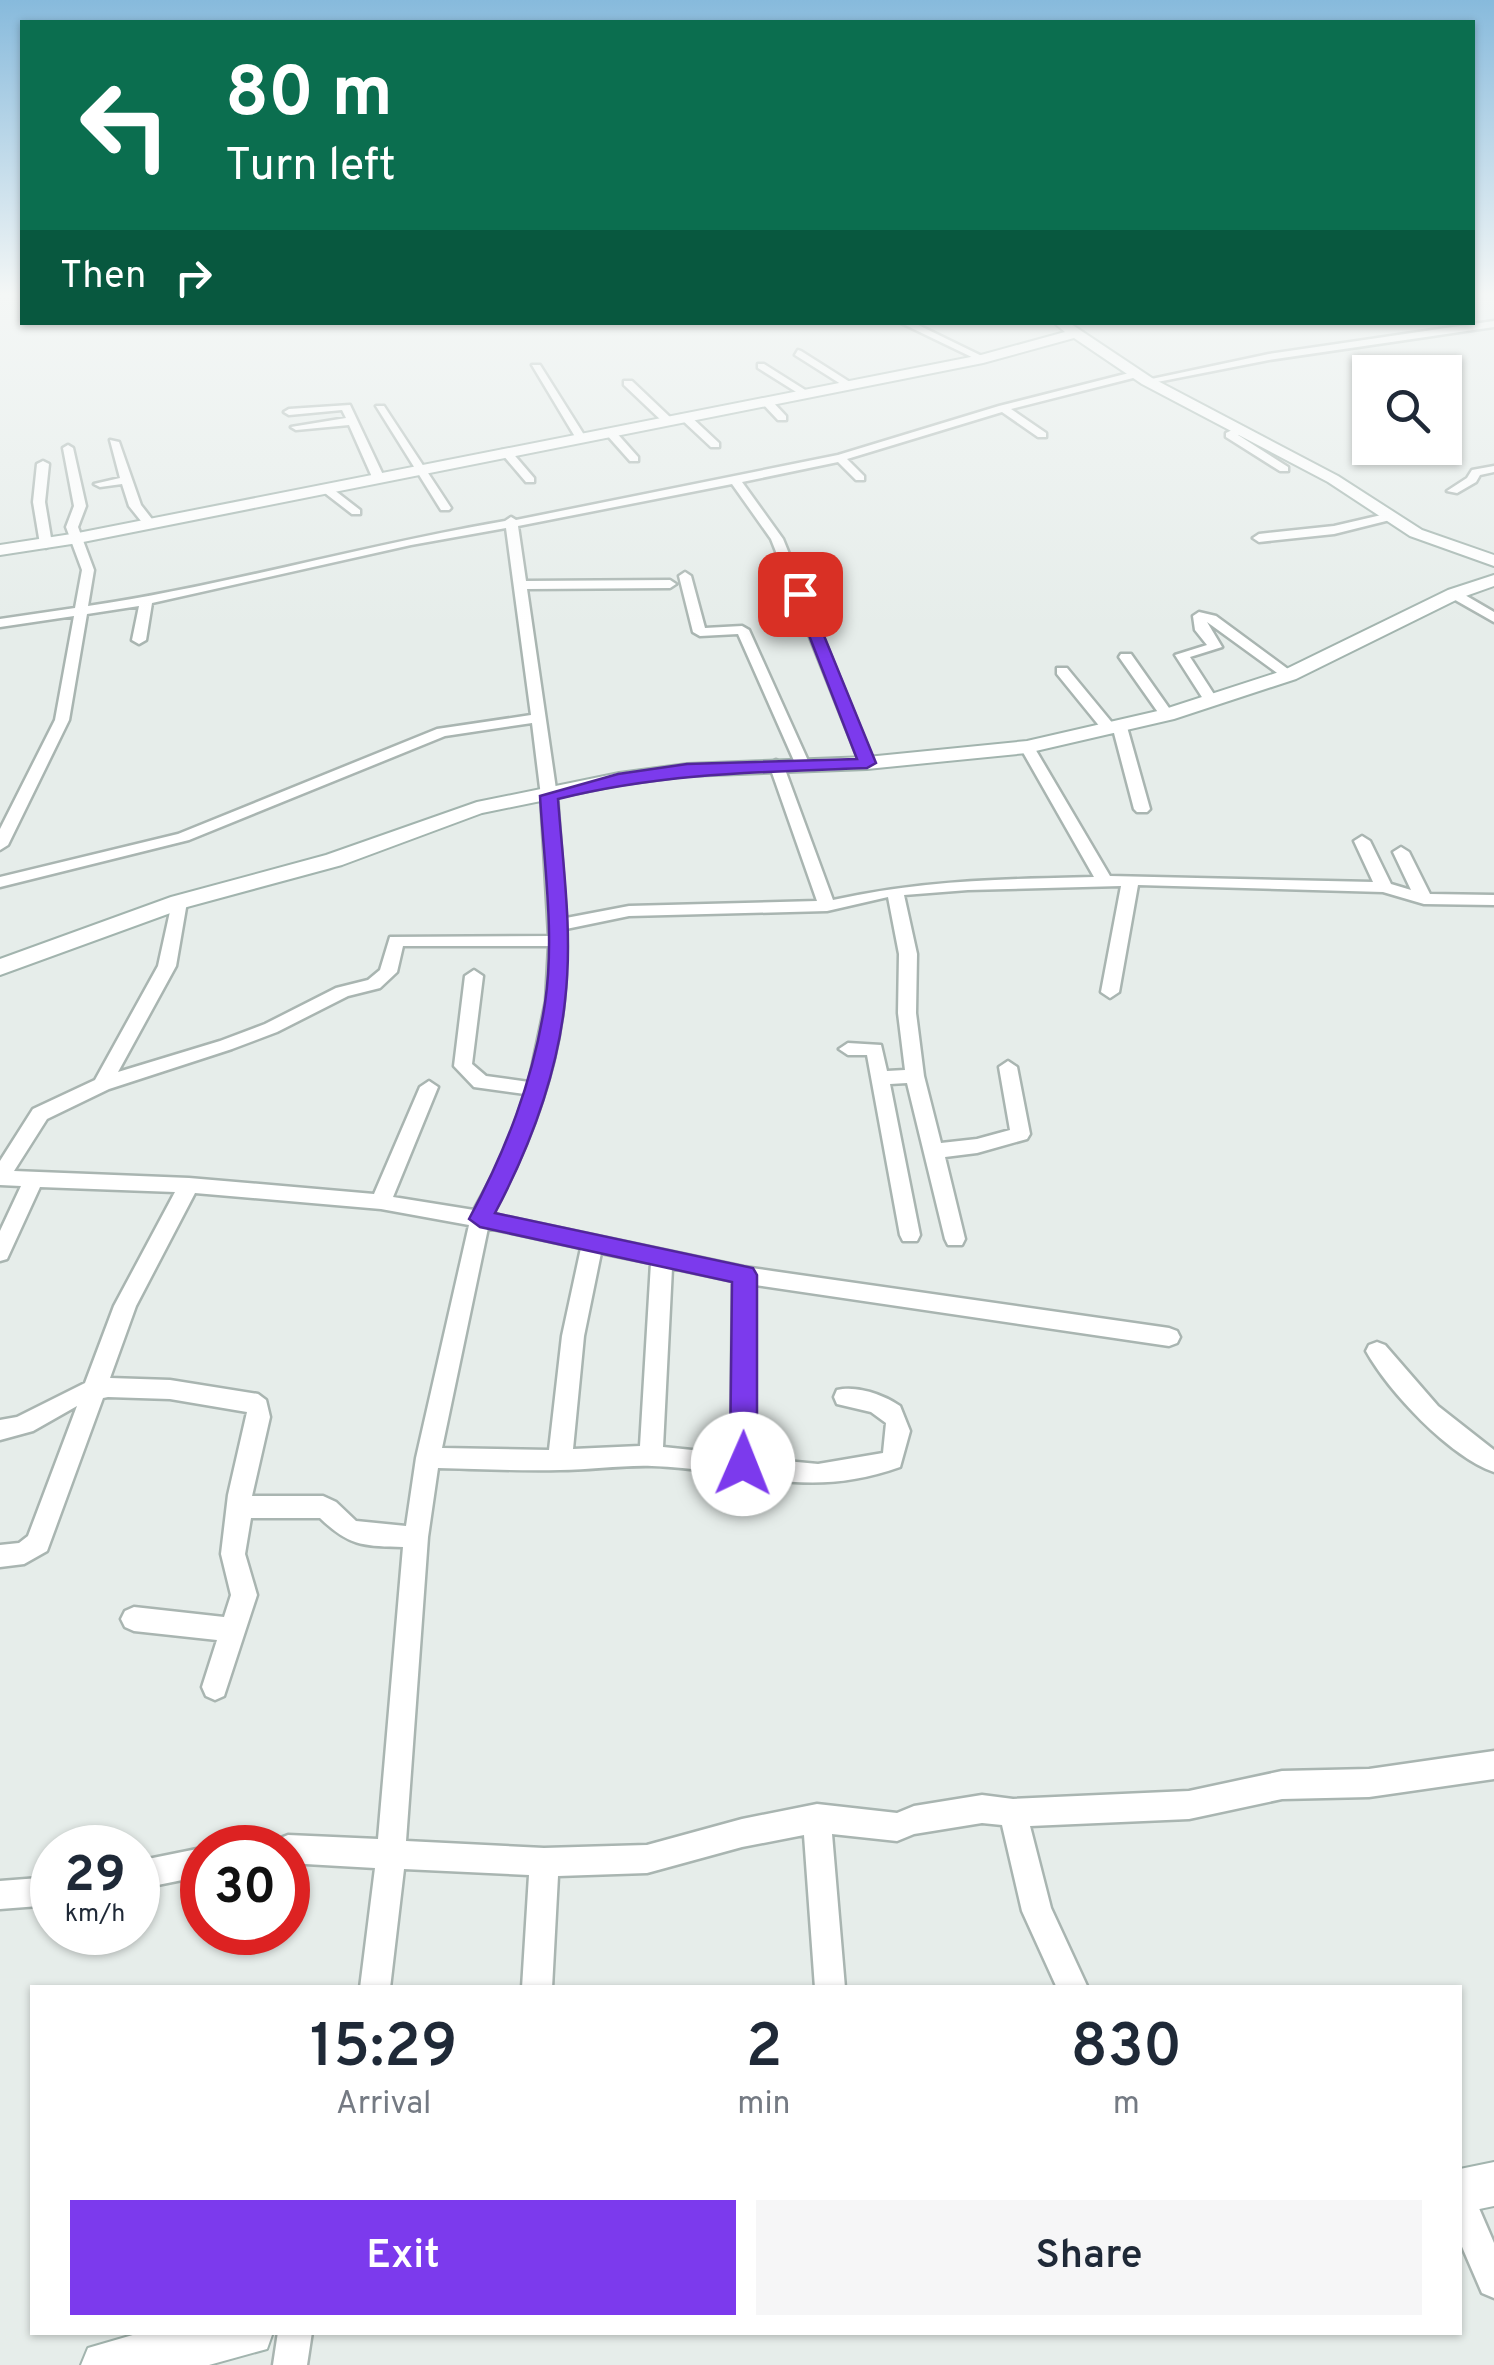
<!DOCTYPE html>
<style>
:root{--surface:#fff;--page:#f6f6f7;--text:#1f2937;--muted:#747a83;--accent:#7c3aed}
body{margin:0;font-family:Overpass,sans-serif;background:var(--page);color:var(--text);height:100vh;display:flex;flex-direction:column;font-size:38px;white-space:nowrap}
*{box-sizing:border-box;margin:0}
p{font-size:32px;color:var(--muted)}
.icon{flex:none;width:55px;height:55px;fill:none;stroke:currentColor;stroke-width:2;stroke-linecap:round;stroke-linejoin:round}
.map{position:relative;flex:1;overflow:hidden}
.sheet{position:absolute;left:30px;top:1985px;width:1432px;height:350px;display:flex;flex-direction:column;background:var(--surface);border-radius:0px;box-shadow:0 2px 8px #0004}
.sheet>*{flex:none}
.guide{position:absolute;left:20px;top:20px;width:1455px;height:305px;border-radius:0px;box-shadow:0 2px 8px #0004;background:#0b6e4f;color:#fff;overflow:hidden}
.fabs{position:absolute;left:1352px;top:355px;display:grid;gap:20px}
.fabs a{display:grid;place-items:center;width:110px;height:110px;border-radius:0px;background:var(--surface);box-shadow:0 2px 8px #0004;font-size:50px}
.speed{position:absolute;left:30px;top:1825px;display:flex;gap:20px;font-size:50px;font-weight:700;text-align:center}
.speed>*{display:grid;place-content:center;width:130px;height:130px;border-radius:50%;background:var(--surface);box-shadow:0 2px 8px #0004;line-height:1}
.speed small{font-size:25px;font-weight:400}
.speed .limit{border:15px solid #d22;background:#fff;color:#111}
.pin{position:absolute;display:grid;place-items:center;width:85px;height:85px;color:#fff;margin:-42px;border-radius:20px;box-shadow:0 5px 15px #0006}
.me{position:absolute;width:110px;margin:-55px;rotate:1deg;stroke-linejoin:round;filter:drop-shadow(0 0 8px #0008)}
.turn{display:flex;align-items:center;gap:35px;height:210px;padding:0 40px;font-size:45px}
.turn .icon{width:130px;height:130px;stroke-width:2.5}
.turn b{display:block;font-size:70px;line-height:85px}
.then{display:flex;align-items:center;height:95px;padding:0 40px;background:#0003;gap:20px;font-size:38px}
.eta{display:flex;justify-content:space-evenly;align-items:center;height:170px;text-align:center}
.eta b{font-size:60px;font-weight:600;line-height:70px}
.primary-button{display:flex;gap:20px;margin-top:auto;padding:20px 40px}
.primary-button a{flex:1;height:115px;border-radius:0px;background:var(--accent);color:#fff;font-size:40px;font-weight:600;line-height:115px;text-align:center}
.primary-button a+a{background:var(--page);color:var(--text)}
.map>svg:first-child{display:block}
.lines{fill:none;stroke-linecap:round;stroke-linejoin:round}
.street-casing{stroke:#a9b5b1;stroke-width:5}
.secondary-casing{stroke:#a2b4ae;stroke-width:4}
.street{fill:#fff;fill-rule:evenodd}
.secondary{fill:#fff;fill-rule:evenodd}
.route{fill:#7c3aed;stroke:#51269a;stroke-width:2.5}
</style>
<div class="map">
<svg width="1494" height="2365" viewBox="0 0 1494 2365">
<rect width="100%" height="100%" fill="#e6edea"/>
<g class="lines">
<defs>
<path id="street" d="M1494 321V327L1269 360 1147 384 1142 381 1269 354Z
M899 322H912L988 359 980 361Z
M798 350 801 351 853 384 844 386 795 355Z
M758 364H764L810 393 801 395 758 368Z
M532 365H540L586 438 585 440H577Z
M1137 371 1141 376 1011 409 1046 433V437H1038L1002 412 847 459 864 476V480H856L838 462 742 482 783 539 874 763 872 766H862L860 763 771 539 732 484 518 526 526 581 670 580 676 584 670 588 527 589 557 796 566 918 629 906 817 901 769 764 776 760 783 764 833 900C922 880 1004 879 1094 877L1020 747 1027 743 1034 747 1110 876 1373 882 1354 841 1362 836 1370 841 1391 884 1411 890 1393 852 1401 847 1409 852 1430 894 1494 895V905L1424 904 1383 892 1138 885 1119 992 1110 998 1101 992 1121 886 968 890 904 895 917 954 916 1013 924 1076 941 1143 977 1139 1010 1130 999 1067 1008 1061 1017 1067 1030 1134 1027 1139 977 1153 945 1157 965 1239 962 1245H948L945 1239 907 1083 890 1084 920 1235 917 1241H903L900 1235 867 1055H848L839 1049 848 1043 881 1045 887 1071 905 1070 898 1013 899 954 888 897 827 911 629 916 566 929C566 952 566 976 564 999 557 1075 528 1147 493 1214L744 1267 1169 1328 1177 1331 1180 1337 1177 1343 1169 1346 755 1285V1458L818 1464 883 1453 886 1423 871 1412 837 1404 834 1397 837 1390C857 1385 884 1395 900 1406L910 1431 900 1467C805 1501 746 1469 652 1466 622 1465 591 1470 560 1470 520 1471 479 1469 438 1468L428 1537 406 1841 544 1848 647 1845 742 1819 817 1804 897 1813 914 1806 982 1795 1013 1799 1189 1791 1282 1771 1369 1769 1494 1751V1779L1369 1797 1282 1799 1189 1819 1030 1826 1051 1908 1088 1988H1057L1022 1911 1002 1825 982 1823 914 1834 897 1841 832 1834 845 1988H815L804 1835 742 1847 647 1873 558 1876 552 1988H522L529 1875 404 1869 390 1988H360L375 1868 288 1863V1848H274L278 1839 288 1835 378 1839 403 1547C363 1546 349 1546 320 1518H251L245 1554 257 1595 224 1696 215 1700 206 1696 202 1687 217 1640 134 1631 125 1627 121 1619 125 1611 134 1607 224 1617 231 1595 221 1554 228 1495 247 1412 170 1399 108 1397 103 1398 47 1551 24 1564 0 1567V1545L19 1543 28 1536 77 1406 33 1431 0 1440V1420L17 1417 85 1383 114 1306 175 1192 40 1187 7 1259 0 1261V1231L21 1186 0 1185V1161L33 1109 95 1080 158 966 173 898 179 897 187 902 176 966 118 1072 220 1041 265 1024 336 988 368 980 380 970 390 937 549 936 541 796 532 723 445 736 189 840 0 887V877L178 834 437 729 531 715 506 528 411 545 152 603 146 640 139 644 132 640 139 606 87 614 69 720 8 845 0 850V829L55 720 74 616 0 627V619L75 608 82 570 66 527 74 506 63 448 68 445 73 448 86 506 78 527 94 570 88 606C228 585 365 545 505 521L511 517 516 520 838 455 999 406ZM403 946H549L546 1001 529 1082 486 1076 472 1064 483 976 474 970 465 976 454 1066 474 1087 525 1094 504 1155 474 1210 393 1197 438 1087 429 1081 420 1087 374 1194 189 1178 14 1171 47 1119 109 1089 232 1049 277 1032 348 996 380 988 397 972ZM195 1193 381 1209 469 1225 416 1458 406 1526 356 1521 336 1502 323 1496H252L270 1417 266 1400 258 1394 170 1380 110 1378 136 1306ZM488 1228 581 1248 562 1336 549 1450 442 1448ZM601 1253 651 1263 640 1446 573 1449 584 1336ZM672 1268 733 1281 731 1454 663 1447Z
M624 381H632L671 418V422H663L624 385Z
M762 399H770L786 416V420H778L762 403Z
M350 405 384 477 382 479 372 477 349 425 296 430 291 427 346 418 342 410 289 415 284 412 289 409Z
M376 406H384L451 508 449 510H441Z
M681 415H689L719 443V447H711L681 419Z
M1236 428H1244V432L1238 435 1288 467V471H1280L1226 437V433Z
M606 430H614L638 457V461H630L606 434Z
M110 440 119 442 141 505 155 523 153 526H145L129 506 122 484 100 487 94 484 120 478Z
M502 450H510L534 478V482H526L502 454Z
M43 461 49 464 45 502 52 544 46 548 40 544 33 502 37 464Z
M1494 466V472L1480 475 1476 482 1457 493 1447 491 1467 478 1472 470Z
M321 486H329L360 510V514H352L321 490Z
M1390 513 1394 515V519L1334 534 1259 542 1253 538 1259 534 1334 526Z
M685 572 691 576 705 628 742 626 749 630 809 763 807 766H797L795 763 738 634 700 636 693 632 679 576Z
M1450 591H1458L1494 612V622L1450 597Z
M1199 612 1216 616 1296 675 1284 678 1207 622 1222 647 1190 657 1219 702 1207 705 1175 655 1207 645 1195 630 1193 616Z
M1121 654H1131L1174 715 1172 718H1162L1119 657Z
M1057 668H1067L1114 725 1120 723 1127 727 1150 809 1147 812H1137L1134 809 1114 733H1105L1057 674Z
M1377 1342 1385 1345 1438 1406 1494 1450V1472C1449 1456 1389 1392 1366 1351L1369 1345Z
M202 1848V1876L138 1889V1861Z
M52 1877V1905L0 1909V1881Z
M1460 2188 1472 2192 1494 2243V2298L1482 2293 1460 2242Z
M278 2332H312L307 2365H273Z"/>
<path id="secondary" d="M1053 322H1068L1152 378 1338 476 1422 530 1494 555V566L1410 536 1328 482 1142 384 1074 338 983 363 78 543 0 555V545L78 533 981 355 1065 332Z
M1494 575V586L1460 598 1296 679 1174 719 1027 753 867 769 687 776 619 785 482 813 342 865 187 907 0 975V959L171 897 326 855 477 802 619 773 687 764 867 757 1027 741 1162 710 1282 671 1448 590Z
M1494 2162V2206L1460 2213V2169Z
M143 2332H273L267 2349 209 2365H81L88 2348Z"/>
</defs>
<use href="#street" class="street-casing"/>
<use href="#secondary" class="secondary-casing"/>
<use href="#street" class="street"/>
<use href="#secondary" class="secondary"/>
</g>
<linearGradient id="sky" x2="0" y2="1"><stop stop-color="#87badc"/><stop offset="0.47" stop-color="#f4f7f6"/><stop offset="1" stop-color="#f4f7f6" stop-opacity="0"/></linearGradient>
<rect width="1494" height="627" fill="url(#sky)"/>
<path class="route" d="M800 590 807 594 876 763 867 768C761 772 662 773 558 799 563 866 573 934 565 1001 557 1076 530 1147 495 1213L753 1268 757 1275V1464L753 1473 743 1476 734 1473 730 1464 732 1282 480 1227 469 1219C506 1150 533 1081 545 1003 555 936 544 864 540 796L618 774 687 764 857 759 793 594Z"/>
</svg>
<div class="fabs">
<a><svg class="icon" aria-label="search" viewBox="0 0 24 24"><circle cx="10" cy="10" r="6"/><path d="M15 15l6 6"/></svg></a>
</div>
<div class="speed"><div>29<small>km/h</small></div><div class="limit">30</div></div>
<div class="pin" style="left:800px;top:594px;background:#d93025"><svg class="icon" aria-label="arrive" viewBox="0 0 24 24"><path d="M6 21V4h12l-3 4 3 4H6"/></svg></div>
<svg class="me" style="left:743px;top:1464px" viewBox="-20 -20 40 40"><circle r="19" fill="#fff"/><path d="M0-13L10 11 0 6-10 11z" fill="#7c3aed"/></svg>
<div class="guide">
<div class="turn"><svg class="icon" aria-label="left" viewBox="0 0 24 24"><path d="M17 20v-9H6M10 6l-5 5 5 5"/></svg><div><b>80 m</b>Turn left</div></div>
<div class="then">Then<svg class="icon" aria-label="right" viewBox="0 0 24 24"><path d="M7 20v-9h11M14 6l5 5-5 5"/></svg></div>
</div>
<section class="sheet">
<div class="eta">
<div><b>15:29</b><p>Arrival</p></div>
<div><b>2</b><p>min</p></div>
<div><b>830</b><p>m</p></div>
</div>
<div class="primary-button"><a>Exit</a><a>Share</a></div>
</section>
</div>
